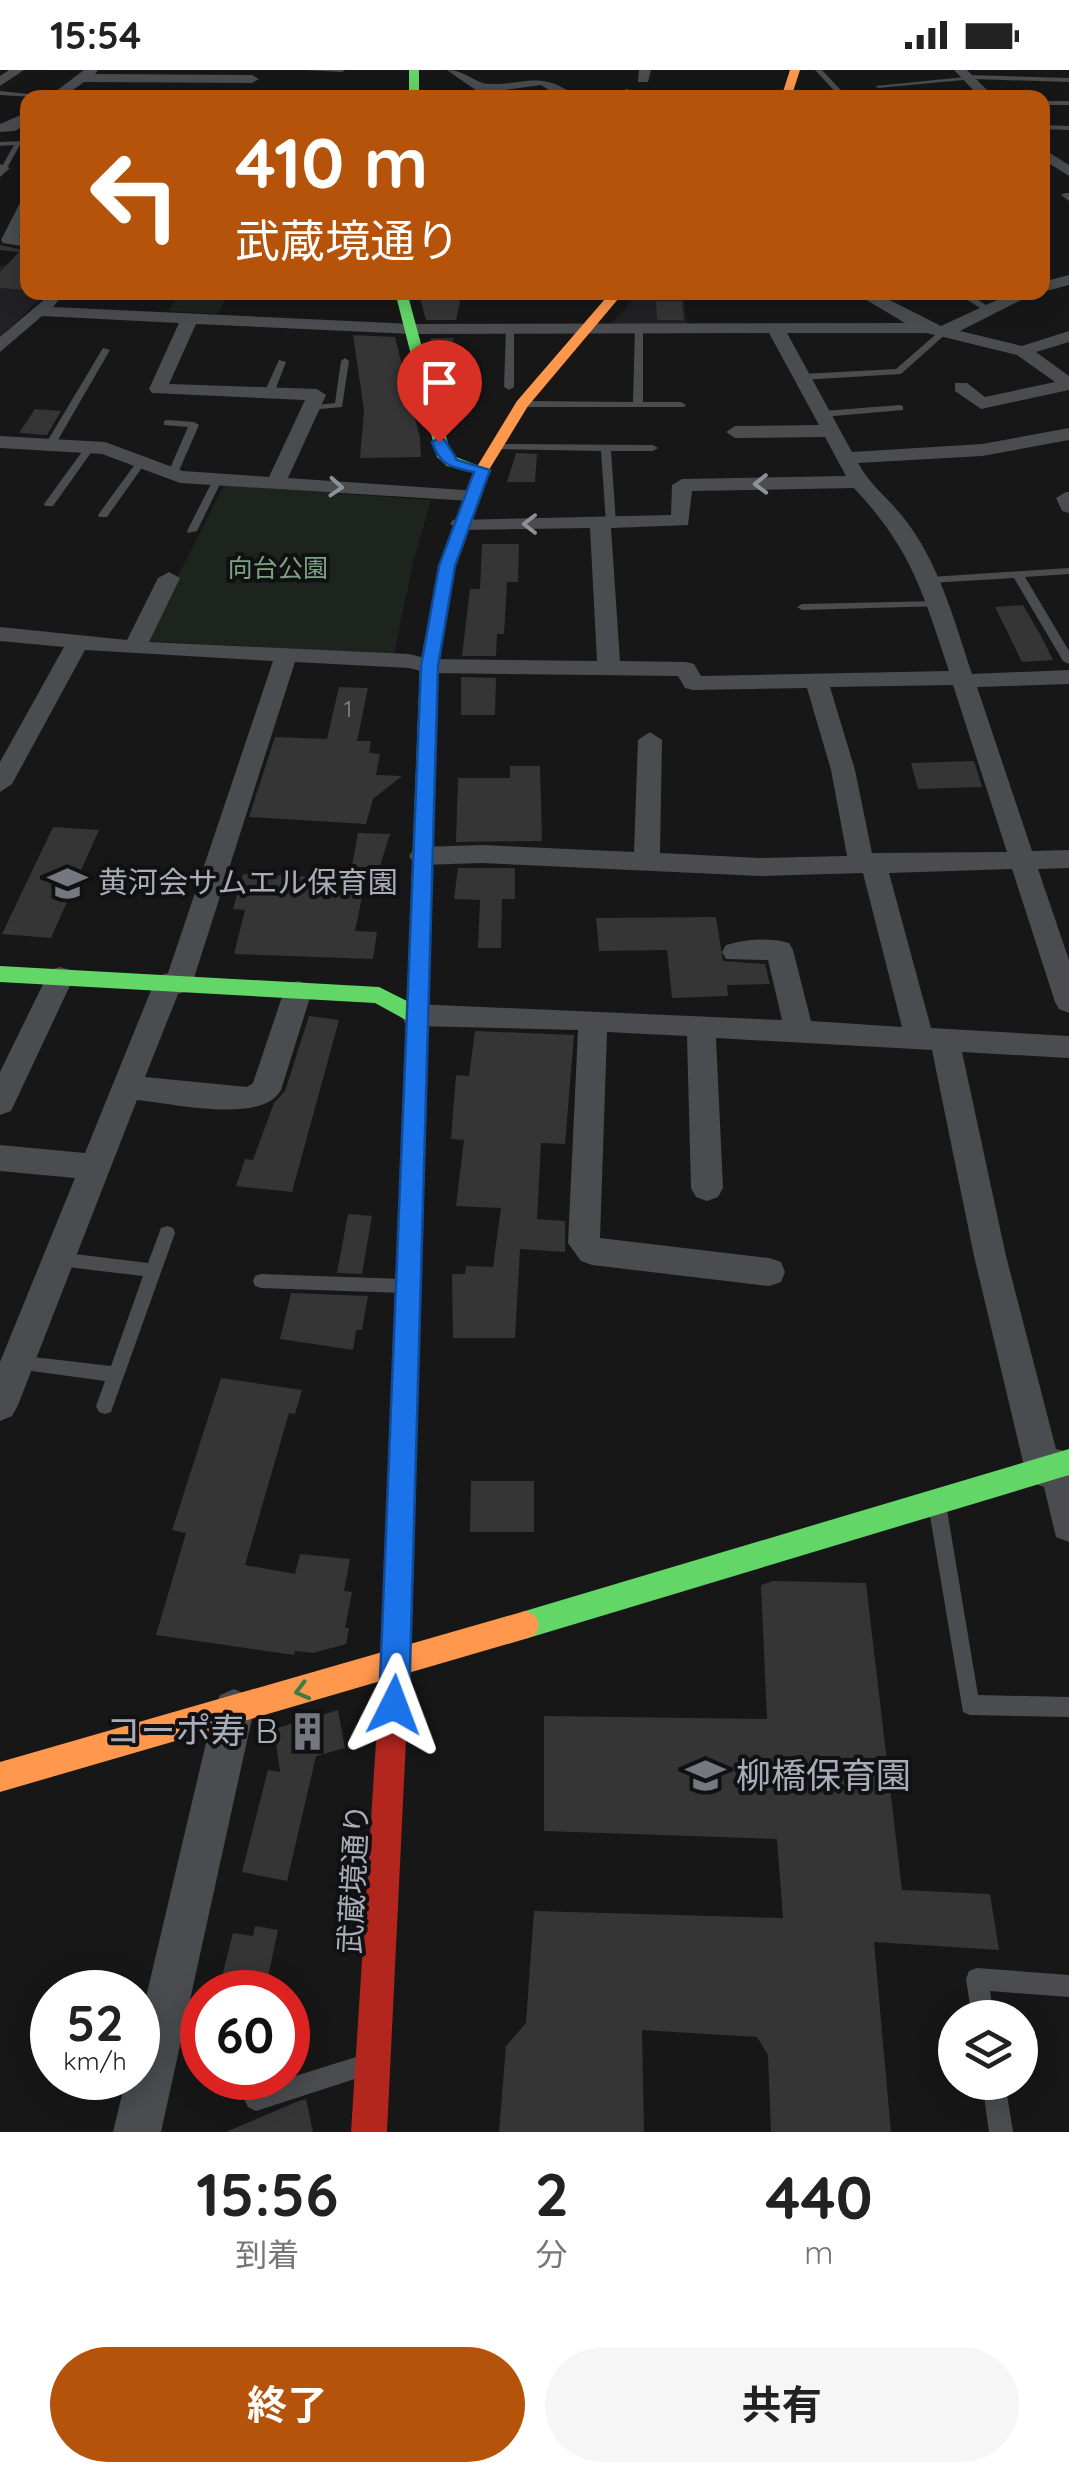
<!DOCTYPE html>
<html lang="ja">
<meta charset="utf-8">
<style>
:root{--surface:#fff;--page:#f6f6f6;--text:#222;--muted:#767676;--accent:#b45309}
body{margin:0;font-family:Quicksand,"Noto Sans JP",sans-serif;background:var(--page);color:var(--text);height:100vh;display:flex;flex-direction:column;font-size:38px;white-space:nowrap}
*{box-sizing:border-box;margin:0}
p{font-size:32px;color:var(--muted)}
.icon{flex:none;width:55px;height:55px;fill:none;stroke:currentColor;stroke-width:2;stroke-linecap:round;stroke-linejoin:round}
.map{position:relative;height:2062px;overflow:hidden}
.drawer{display:flex;flex-direction:column;background:var(--surface);flex:1}
.drawer>*{flex:none}
.guide{position:absolute;left:20px;top:20px;width:1030px;height:210px;border-radius:20px;box-shadow:0 5px 25px #0003;background:#b45309;color:#fff;overflow:hidden}
.fabs{position:absolute;left:938px;top:1930px;display:grid;gap:20px}
.fabs a{display:grid;place-items:center;width:100px;height:100px;border-radius:50%;background:var(--surface);box-shadow:0 5px 25px #0003;font-size:50px}
.speed{position:absolute;left:30px;top:1900px;display:flex;gap:20px;font-size:50px;font-weight:700;text-align:center}
.speed>*{display:grid;place-content:center;width:130px;height:130px;border-radius:50%;background:var(--surface);box-shadow:0 5px 25px #0003;line-height:1}
.speed small{font-size:25px;font-weight:400}
.speed .limit{border:15px solid #d22;background:#fff;color:#111}
.pin{position:absolute;display:grid;place-items:center;width:85px;height:85px;color:#fff;margin:-102px -42px;border-radius:50% 50% 50% 0;rotate:-45deg;box-shadow:0 0 10px #0007}
.pin .icon{rotate:45deg}
.me{position:absolute;width:110px;margin:-55px;rotate:3deg;stroke-linejoin:round;filter:drop-shadow(0 0 8px #0008)}
.turn{display:flex;align-items:center;gap:35px;height:210px;padding:0 50px;font-size:45px}
.turn .icon{width:130px;height:130px;stroke-width:2.5}
.turn b{display:block;font-size:70px;line-height:85px}
.eta{display:flex;justify-content:space-evenly;align-items:center;height:170px;text-align:center}
.eta b{font-size:60px;font-weight:700;line-height:70px}
.action{display:flex;gap:20px;margin-top:auto;padding:20px 50px}
.action a{flex:1;height:115px;border-radius:60px;background:var(--accent);color:#fff;font-size:40px;font-weight:700;line-height:115px;text-align:center}
.action a+a{background:var(--page);color:var(--text)}
.status{display:flex;justify-content:space-between;align-items:center;height:70px;padding:0 50px;background:var(--surface);direction:ltr}
.status svg{height:28px;fill:currentColor}
.map>svg:first-child{display:block}
.built{fill:#212123}
.green{fill:#1d241e}
.building{fill:#353536}
.lines{fill:none;stroke-linecap:round;stroke-linejoin:round}
.lane{fill:#4b4c50;fill-rule:evenodd}
.street{fill:#4b4c50;fill-rule:evenodd}
.fast{fill:#63d668;fill-rule:evenodd}
.slow{fill:#ff974d;fill-rule:evenodd}
.jam{fill:#b3261e;fill-rule:evenodd}
.oneway{stroke:#8c9099}
.oneway2{stroke:#3e7d42}
.route{fill:#1a73e8;stroke:#114b97;stroke-width:2.5}
.labels{text-anchor:middle;stroke-width:8;stroke-linejoin:round;paint-order:stroke}
.far-number-label{font-size:22px;fill:#8b8f98}
.far-park-label{font-size:25px;fill:#7fa381;stroke:#111113}
.poi-label{font-size:30px;fill:#a8adb8;stroke:#111113;text-anchor:start}
.street-label{font-size:30px;fill:#a8adb8;stroke:#111113}
.near-poi-label{font-size:35px;fill:#a8adb8;stroke:#111113;text-anchor:end}
</style>
<div class="status"><b>15:54</b><svg viewBox="0 0 49 12"><path d="M0 12V9h3v3zM5 12V6h3v6zM10 12V3h3v9zM15 12V0h3v12zM26 1h20v11H26zM47 4h2v5h-2z"/></svg></div>
<div class="map">
<svg width="1069" height="2062" viewBox="0 0 1069 2062">
<rect width="100%" height="100%" fill="#171717"/>
<path class="built" d="M0 195 27 197 28 222 46 223 0 268Z
M639 223H683L687 255H610Z"/>
<path class="green" d="M181 222H229V223L217 244 168 241Z
M224 415 431 430 413 493 394 584 145 571Z"/>
<path class="building" d="M0 175 28 181V220L0 218V202L19 182 0 180Z
M418 222H462L456 250H426Z
M656 231H682L684 250H657Z
M353 265 395 267 420 368 421 387 360 388 364 340Z
M430 268H453L466 334H460L463 350H453Z
M35 339 61 341 47 365 19 363Z
M516 383 537 384 535 412H507Z
M482 474H519L518 512H507L504 564H497L496 586H462L470 519H480Z
M1023 535 1041 566 1053 590 1022 592 995 537Z
M461 607 496 608 495 645H461Z
M339 617 368 618 357 671H371L369 683 380 684 376 705 402 706 373 729 366 754 249 747 275 667 327 669Z
M974 691 982 717 918 719 911 693Z
M510 696H540L542 771 456 772 458 708H510Z
M53 757 99 760 51 868 2 864Z
M358 763 390 764 377 805 365 813 355 861 377 862 373 889 234 884 245 840 233 839 243 804 350 808Z
M458 798H515V829H502L501 878H478L480 830 454 829Z
M716 847 723 891 765 894 770 914 727 915 728 926 672 928 667 880 599 881 596 848Z
M309 946 339 950 292 1122 236 1116 245 1089 253 1090 274 1033 285 1021Z
M475 961 574 965 565 1074 541 1073 537 1149 565 1151V1182L520 1179 515 1268H453L452 1204H465L466 1196 493 1197 501 1138 456 1136 464 1070 451 1069 456 1005 469 1006Z
M348 1144 372 1146 362 1204 337 1203Z
M291 1223 368 1226 362 1260H356L353 1280 280 1269Z
M221 1308 302 1320 295 1344 289 1343 245 1495 295 1504 300 1484 350 1489 344 1521 352 1522 345 1558H349L346 1574 313 1583 295 1581 294 1585 156 1565 186 1463 172 1460Z
M471 1411H534V1462H470Z
M773 1511 866 1513 902 1820 990 1824 999 1880 874 1872 891 2062H771L768 1985 757 1967 642 1960 644 2062H499L506 1976 526 1953 534 1841 783 1848 777 1769 544 1761V1646L767 1649 761 1515Z
M338 1640 345 1678 316 1686 287 1811 242 1802 268 1700 280 1702 274 1659Z
M255 1856 278 1860 266 1916 247 1912 245 1922H218L233 1863 253 1866Z
M306 2029 313 2062H226L296 2032Z"/>
<g class="lines">
<path class="lane" d="M304 0H345L342 2Z
M815 0H822L848 28H841Z
M968 5 1069 8V12L974 9 878 18 875 16 965 7Z
M0 21 48 26 51 28 0 25Z
M1042 31H1069V35H1042Z
M1042 55 1069 56V60L1042 59Z
M22 71 6 100H0L14 75 0 76V72Z
M1065 123H1069V131L1061 125Z
M955 222H966L992 239 985 241Z
M639 255 643 258V332H681L686 335 684 337H522L517 334 522 331 633 332 635 258Z
M510 256 514 259V317L509 320 504 317 506 259Z
M942 259 949 261 901 304 802 310 797 307 802 304 896 299Z
M103 278 110 280 55 375 47 377 45 375Z
M345 288 349 291 342 337 309 340V336L335 333 341 291Z
M279 290 286 292 274 323 266 325 264 323Z
M900 335 903 336V340L823 347 818 344 823 341Z
M167 350 194 352 199 355 178 403 173 406 168 403 188 357 164 355V351Z
M495 374 653 375 658 378 653 381H611L616 453 611 456 606 453 601 381 492 379 490 377Z
M87 375 95 377 53 436H45L44 434Z
M138 390 146 392 107 447H99L98 445Z
M214 408 222 410 197 461 188 463 187 461Z
M1069 498V504L1025 507 1069 581V594L1063 591 1014 508 930 513 925 510 930 507Z
M938 531 942 532V536L802 540 797 537 802 534Z
M167 1156 173 1158 175 1163 111 1342 105 1344 99 1342 96 1336 105 1311 10 1298 7 1293 10 1288 16 1285 111 1296 143 1206 58 1196 52 1194 50 1189 52 1184 58 1182 148 1193 161 1158Z
M261 1204 403 1209 409 1211 411 1216 409 1221 403 1223 261 1218 255 1216 253 1211 255 1206Z
M938 1431 944 1434 947 1440 978 1625 1069 1627V1647L970 1645 963 1642 929 1440 932 1434Z
M977 1898 1069 1905V1927L990 1921 994 1948H972L966 1909 969 1901Z
M356 1987 364 1990 367 1998 364 2006 256 2041 248 2037 244 2029 248 2021Z
M982 2012H1005L1013 2062H989Z"/>
<path class="street" d="M9 0H24L0 16V6Z
M84 0H98L95 4 252 5 259 9 252 13 84 12 62 28H47Z
M447 0C466 0 475 14 490 14 532 14 540 0 579 28H562L541 15 496 21 503 28H487Z
M639 0H651L648 12H638Z
M954 0H967L995 28H981Z
M627 19 634 23 632 26 601 28Z
M28 42V53L15 61 0 62V54Z
M1042 78 1069 95V106L1042 89Z
M0 94 10 98 0 107Z
M28 129V149L19 166 28 167V177L3 173 1 170 20 133Z
M1069 205V215L1042 222V212Z
M853 222H874L941 256 1014 222H1037L960 261 1022 276 1069 261V272L1036 282 1069 306V320L981 339 955 321V313H967L985 327 1055 312 1017 285 927 263H787L852 382 982 374 1069 358V370L982 386 858 393C870 415 888 428 903 447 939 492 954 550 972 604L1069 600V614L977 617 1032 781 1069 780V798L1038 799 1069 890V943L1059 939 1055 932 1012 799 889 803 931 958 1069 966V988L962 982 1006 1186 1056 1379 1069 1382V1472L1056 1467 1044 1417 1030 1412 1025 1400 974 1186 932 980 716 968 723 1118 718 1127 707 1131 696 1127 691 1118 687 966 607 962 600 1168 769 1188 781 1192 785 1202 781 1212 769 1216 592 1195 581 1191 568 1173 578 960 415 956 405 953 401 945 405 937 415 934 782 950 768 890 726 889 722 882 726 875C745 869 770 867 789 873L793 880 811 951 902 957 863 803 760 806 482 793 422 795 413 792 409 786 413 780 422 777 482 775 634 782 638 670 650 662 662 670 660 783 760 788 847 786 831 700 807 618 693 620 685 618 678 606 429 603 409 598 295 592 192 914 188 921 178 924 145 1007 247 1017 253 1013 284 921 288 914 298 911 308 914 312 921 281 1020C262 1055 171 1033 137 1030L18 1335 12 1346 0 1351V1292L75 1108 0 1101V1075L85 1083 154 913 158 906 168 903 273 591 85 580 12 714 0 722V692L64 577 0 571V557L127 570 158 508 169 502 180 508 149 572 409 584 429 589 597 591 590 458 460 460 450 454 453 450 671 445 672 415 682 409 846 406 825 367 735 368 726 362 735 356 819 355 769 263 412 264 196 254 169 314 317 319 326 325 288 408 478 421 481 425 471 431 180 413 102 384 0 378V366L105 372 183 401 269 407 305 330 152 323 149 319 179 253 42 246 0 282V267L52 223 60 228 53 237 412 254 905 253ZM854 418C912 480 923 523 949 601L701 606 694 594 686 592 620 591 611 458 688 455 692 421ZM953 615 1007 782 872 783 855 700 830 617Z
M1066 422H1069V443L1062 441 1056 428Z
M60 897 70 900 74 907 11 1041 0 1045V1002L50 900Z
M234 1619 248 1625 254 1639 161 2062H113L126 2008H138V1961L214 1639 220 1625Z"/>
<path class="fast" d="M409 0H419V28H409Z
M395 222H407L451 385 489 400 455 497 438 596 428 955 425 961H409L406 950 375 933 0 912V896L379 917 407 931 420 596 439 497 474 402 447 396 437 387Z
M1069 1379V1405L525 1569 515 1565 511 1555 515 1545 525 1541Z"/>
<path class="slow" d="M790 0H800L791 28H781Z
M611 222H624L528 336 487 403H477L475 400 517 331Z
M417 947 428 955 412 1547 408 1557 398 1561 388 1557 384 1547 406 955Z
M525 1541 535 1545 539 1555 535 1565 525 1569 0 1722V1692Z"/>
<path class="jam" d="M398 1533 408 1537 412 1547 387 2062H351L384 1547 388 1537Z"/>
</g>
<defs><path id="oneway-chevron" d="M-2-3.5L2.5 0L-2 3.5" fill="none" stroke-width="1.6" stroke-linecap="round" stroke-linejoin="round" transform="scale(2.5)"/></defs>
<g class="oneway">
<use href="#oneway-chevron" transform="translate(761 414) rotate(179)"/>
<use href="#oneway-chevron" transform="translate(336 417) rotate(4)"/>
<use href="#oneway-chevron" transform="translate(530 454) rotate(180)"/>
</g>
<use class="oneway2" href="#oneway-chevron" transform="translate(302 1621) rotate(165)"/>
<path class="route" d="M439 368 444 369 457 390 490 400 455 496 438 596 409 1635 404 1646 394 1650 383 1646 379 1635 421 596 439 496 474 402C451 397 440 396 432 372Z"/>
<defs>
<symbol id="school-bare" viewBox="-9 -9 18 18"><path d="M0-5L7-2L0 1L-7-2ZM-4 1L0 2.5L4 1V4Q0 6-4 4Z" fill="#757880" stroke="#111113" stroke-width="2.5" paint-order="stroke"/></symbol>
<symbol id="building-bare" viewBox="-9 -9 18 18"><path d="M-4-6H4V6H1V3H-1V6H-4ZM-2.5-4.3h1.7v1.8h-1.7ZM.8-4.3h1.7v1.8H.8ZM-2.5-1h1.7V.8h-1.7ZM.8-1h1.7V.8H.8Z" fill="#757880" stroke="#111113" stroke-width="2.5" paint-order="stroke"/></symbol>
</defs>
<g fill-rule="evenodd">
<use href="#school-bare" x="40" y="786" width="55" height="55"/>
<use href="#building-bare" x="280" y="1634" width="55" height="55"/>
<use href="#school-bare" x="678" y="1678" width="55" height="55"/>
</g>
<g class="labels">
<g class="far-number-label">
<text x="348" y="647">1</text>
</g>
<g class="far-park-label">
<text x="278" y="507">向台公園</text>
</g>
<g class="poi-label">
<text x="98" y="823">黄河会サムエル保育園</text>
</g>
<g class="street-label">
<text transform="translate(354 1809) rotate(-87)" y="10">武蔵境通り</text>
</g>
<g class="near-poi-label">
<text x="278" y="1673">コーポ寿 B</text>
<text x="736" y="1718" text-anchor="start">柳橋保育園</text>
</g>
</g>
</svg>
<div class="fabs">
<a><svg class="icon" aria-label="layers" viewBox="0 0 24 24"><path d="M12 4l9 5-9 5-9-5zM3 14l9 5 9-5"/></svg></a>
</div>
<div class="speed"><div>52<small>km/h</small></div><div class="limit">60</div></div>
<div class="pin" style="left:439px;top:372px;background:#d93025"><svg class="icon" aria-label="arrive" viewBox="0 0 24 24"><path d="M6 21V4h12l-3 4 3 4H6"/></svg></div>
<svg class="me" style="left:394px;top:1635px" viewBox="-20 -20 40 40"><path d="M0-17L14 15 0 8-14 15z" fill="#1a73e8" stroke="#fff" stroke-width="4"/></svg>
<div class="guide">
<div class="turn"><svg class="icon" aria-label="left" viewBox="0 0 24 24"><path d="M17 20v-9H6M10 6l-5 5 5 5"/></svg><div><b>410 m</b>武蔵境通り</div></div>
</div>
</div>
<section class="drawer">
<div class="eta">
<div><b>15:56</b><p>到着</p></div>
<div><b>2</b><p>分</p></div>
<div><b>440</b><p>m</p></div>
</div>
<div class="action"><a>終了</a><a>共有</a></div>
</section>
